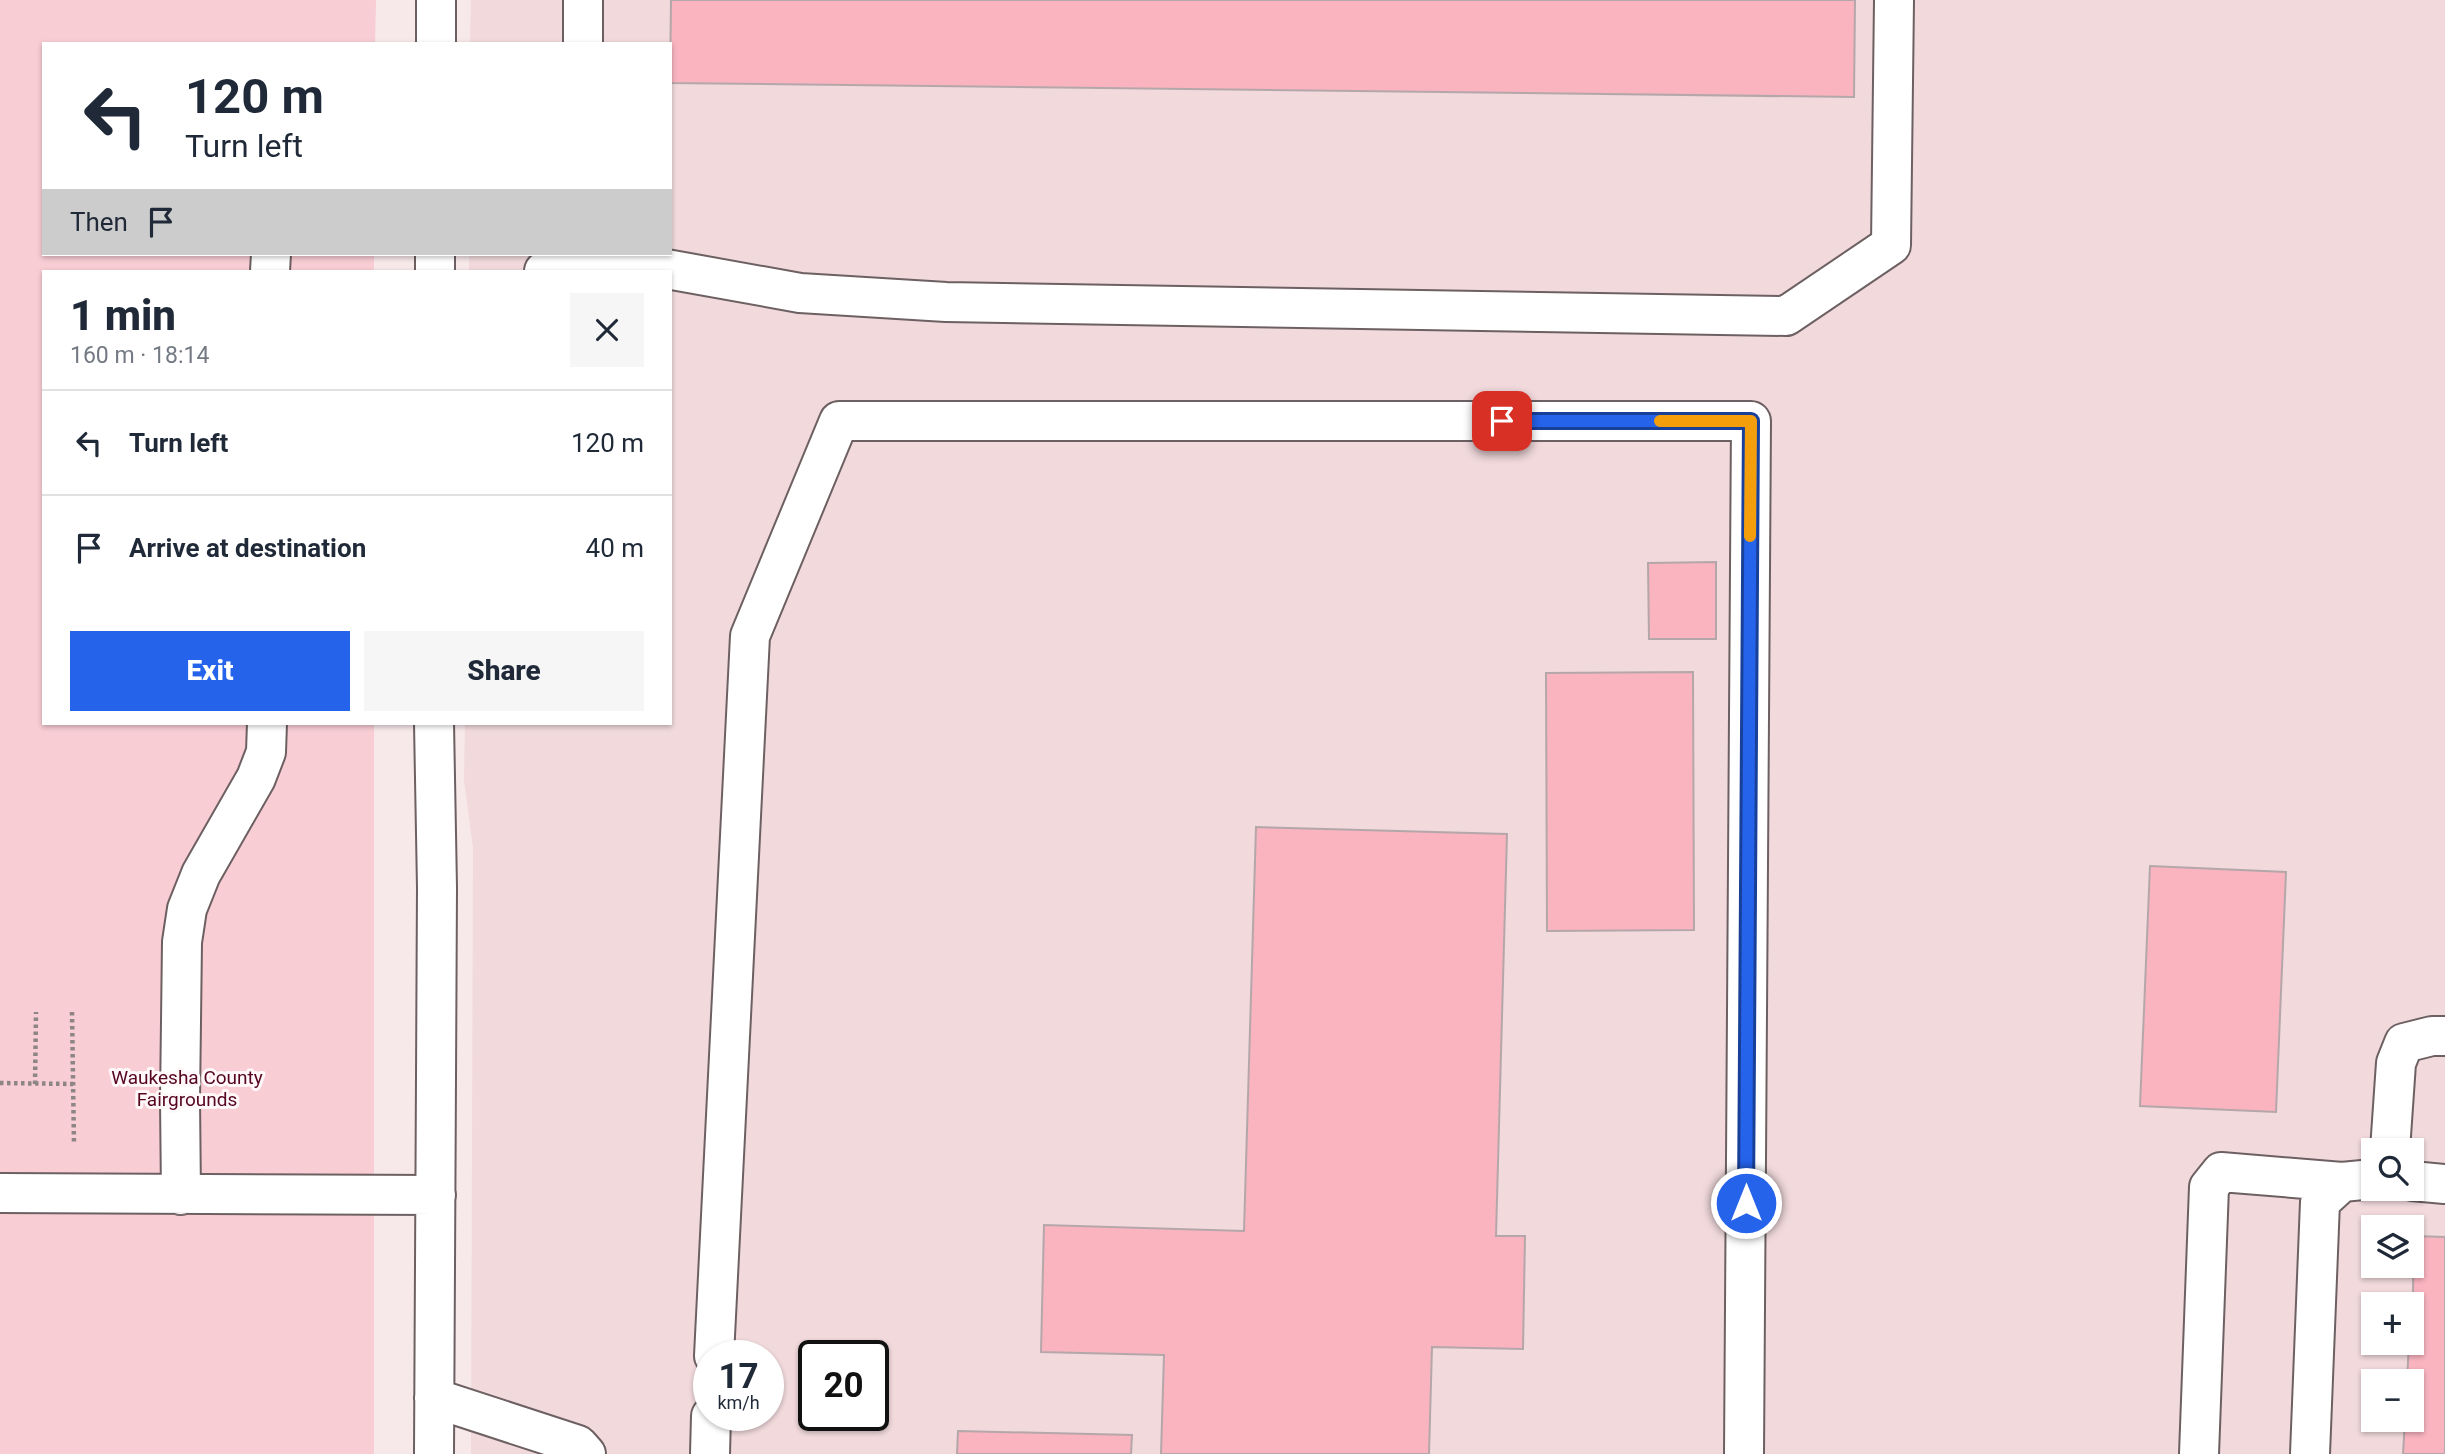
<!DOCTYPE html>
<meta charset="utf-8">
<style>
:root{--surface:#fff;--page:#f6f6f7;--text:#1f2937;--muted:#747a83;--line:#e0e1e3;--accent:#2563eb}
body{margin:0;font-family:Roboto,sans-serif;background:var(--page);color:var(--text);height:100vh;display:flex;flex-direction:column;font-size:26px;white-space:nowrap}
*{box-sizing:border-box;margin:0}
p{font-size:23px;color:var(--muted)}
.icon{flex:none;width:38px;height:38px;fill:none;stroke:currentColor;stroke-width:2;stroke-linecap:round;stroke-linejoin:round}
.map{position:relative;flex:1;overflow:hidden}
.details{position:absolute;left:42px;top:270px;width:630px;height:455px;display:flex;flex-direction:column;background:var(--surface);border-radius:0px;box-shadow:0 2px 5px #0004}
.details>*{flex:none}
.hud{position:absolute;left:42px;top:42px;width:630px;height:214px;border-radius:0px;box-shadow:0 2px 5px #0004;background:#fff;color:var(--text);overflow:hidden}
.fabs{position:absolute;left:2361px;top:1138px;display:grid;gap:14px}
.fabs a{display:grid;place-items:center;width:63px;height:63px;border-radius:0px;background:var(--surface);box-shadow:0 2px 5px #0004;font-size:35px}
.speed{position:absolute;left:693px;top:1340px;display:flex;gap:14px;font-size:35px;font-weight:700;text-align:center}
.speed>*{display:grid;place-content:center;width:91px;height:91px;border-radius:50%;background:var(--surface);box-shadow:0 2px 5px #0004;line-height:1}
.speed small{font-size:18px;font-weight:400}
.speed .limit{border:4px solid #111;border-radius:10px;background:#fff;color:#111}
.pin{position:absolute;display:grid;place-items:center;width:60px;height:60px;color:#fff;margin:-30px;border-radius:14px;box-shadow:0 4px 10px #0006}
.me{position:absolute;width:77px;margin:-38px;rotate:0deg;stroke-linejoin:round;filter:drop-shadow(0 0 5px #0008)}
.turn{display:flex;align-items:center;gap:24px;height:147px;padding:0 28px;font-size:32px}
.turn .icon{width:91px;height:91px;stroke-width:2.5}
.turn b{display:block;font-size:49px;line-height:60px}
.then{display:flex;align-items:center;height:66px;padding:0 28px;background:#0003;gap:14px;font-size:26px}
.round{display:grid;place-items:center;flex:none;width:74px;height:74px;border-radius:0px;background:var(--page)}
.headline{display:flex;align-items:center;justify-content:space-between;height:119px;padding:0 28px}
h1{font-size:42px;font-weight:800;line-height:52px}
.button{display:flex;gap:14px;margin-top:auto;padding:14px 28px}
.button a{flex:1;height:80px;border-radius:0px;background:var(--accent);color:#fff;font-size:28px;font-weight:800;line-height:80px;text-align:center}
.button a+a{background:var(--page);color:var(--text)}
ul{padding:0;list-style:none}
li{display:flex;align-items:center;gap:21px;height:105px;padding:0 28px;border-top:2px solid var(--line)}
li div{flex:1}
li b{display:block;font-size:26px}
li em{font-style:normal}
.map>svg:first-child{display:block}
.built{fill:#f1d9dc;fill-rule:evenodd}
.green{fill:#f8cdd4}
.building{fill:#f9b4c0;stroke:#b5a7a9;stroke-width:2}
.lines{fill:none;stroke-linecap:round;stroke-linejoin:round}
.minor-casing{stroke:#6d6062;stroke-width:42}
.path{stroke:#8e8585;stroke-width:4.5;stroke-dasharray:3.5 3.5;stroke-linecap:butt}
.minor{stroke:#fff;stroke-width:38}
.route-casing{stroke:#184099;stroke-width:18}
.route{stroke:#2563eb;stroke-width:12}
.slow{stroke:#f59e0b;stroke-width:12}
.labels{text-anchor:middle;stroke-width:6;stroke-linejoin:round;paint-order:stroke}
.park-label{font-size:19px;fill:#560522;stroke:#fef8f9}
</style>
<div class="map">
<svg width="2445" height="1454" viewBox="0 0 2445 1454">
<rect width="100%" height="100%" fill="#f7e8ea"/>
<path class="built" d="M471 0H2445V1454H471L473 848 464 780 465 723H670V271H469V254H670V44H470ZM2373 1150H2412V1188H2373ZM2373 1227H2412V1265H2373ZM2373 1304H2412V1342H2373ZM709 1356H768V1416H709ZM814 1356H873V1416H814ZM2373 1381H2412V1419H2373Z"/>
<path class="green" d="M0 0H376L375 44H44V254H374V271H44V723H374V1454H0Z"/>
<path class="building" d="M671 0H1855L1854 97 670 83Z
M1716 562V639H1649L1648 563Z
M1693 672 1694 930 1547 931 1546 673Z
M1256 827 1507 834 1496 1236H1525L1523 1349 1432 1347 1429 1454H1161L1164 1355 1041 1352 1044 1225 1244 1231Z
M2150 866 2286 872 2276 1112 2140 1106Z
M2414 1236 2445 1237V1454H2403L2405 1419H2412V1381H2407L2409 1342H2412Z
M958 1431 1132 1435 1131 1454H957Z"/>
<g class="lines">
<defs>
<path id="minor" d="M583 0V44
M436 44V0
M583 254 800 293 946 302 1786 316 1891 245 1894 0
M270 271 271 254
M435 271V254
M544 271 582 254
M434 723 437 888 434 1454
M2390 1150 2396 1063 2404 1043 2432 1036H2445
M2412 1181 2445 1184
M0 1193 436 1195
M181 1195 180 1100 182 942 187 909 201 874 256 778 266 752 267 723
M714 1356 750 636 839 421H1751L1744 1454
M434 1398 578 1445 586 1454
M710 1454 711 1416
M2199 1454 2209 1187 2221 1172 2342 1182
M2310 1454 2320 1202 2342 1182 2373 1179"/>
</defs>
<use href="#minor" class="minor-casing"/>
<path class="path" d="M72 1012 74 1145
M0 1083 73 1084
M35 1084 36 1012"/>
<use href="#minor" class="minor"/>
</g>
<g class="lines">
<defs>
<path id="route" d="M1502 421H1751L1746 1203"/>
</defs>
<use href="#route" class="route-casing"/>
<use href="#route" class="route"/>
<path class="slow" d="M1660 421H1751L1750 536"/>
</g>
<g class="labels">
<g class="park-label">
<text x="187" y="1084">Waukesha County<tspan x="187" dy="22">Fairgrounds</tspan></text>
</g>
</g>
</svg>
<div class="fabs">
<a><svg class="icon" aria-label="search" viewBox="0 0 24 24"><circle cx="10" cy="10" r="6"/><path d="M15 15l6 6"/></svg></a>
<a><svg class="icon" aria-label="layers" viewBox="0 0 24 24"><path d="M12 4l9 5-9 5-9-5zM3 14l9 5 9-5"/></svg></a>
<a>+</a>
<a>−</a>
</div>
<div class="speed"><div>17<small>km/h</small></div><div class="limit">20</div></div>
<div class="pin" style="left:1502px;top:421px;background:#d93025"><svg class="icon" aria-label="arrive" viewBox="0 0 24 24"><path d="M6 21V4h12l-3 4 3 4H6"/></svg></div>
<svg class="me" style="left:1746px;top:1203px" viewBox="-20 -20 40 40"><circle r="17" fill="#2563eb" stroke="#fff" stroke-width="3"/><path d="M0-11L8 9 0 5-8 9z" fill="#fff"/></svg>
<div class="hud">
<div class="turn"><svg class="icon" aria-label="left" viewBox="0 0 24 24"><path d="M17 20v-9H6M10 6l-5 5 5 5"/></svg><div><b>120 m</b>Turn left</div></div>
<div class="then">Then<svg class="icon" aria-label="arrive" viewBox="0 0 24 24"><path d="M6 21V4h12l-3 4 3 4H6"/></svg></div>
</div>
<section class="details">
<div class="headline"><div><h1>1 min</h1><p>160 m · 18:14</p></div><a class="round"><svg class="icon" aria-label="close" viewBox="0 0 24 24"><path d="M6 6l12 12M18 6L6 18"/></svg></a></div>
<ul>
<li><svg class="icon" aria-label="left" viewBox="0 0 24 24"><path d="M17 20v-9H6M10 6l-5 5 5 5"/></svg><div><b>Turn left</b></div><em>120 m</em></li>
<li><svg class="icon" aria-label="arrive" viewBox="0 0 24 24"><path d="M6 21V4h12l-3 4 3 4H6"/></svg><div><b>Arrive at destination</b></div><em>40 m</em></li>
</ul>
<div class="button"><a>Exit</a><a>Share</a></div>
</section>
</div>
